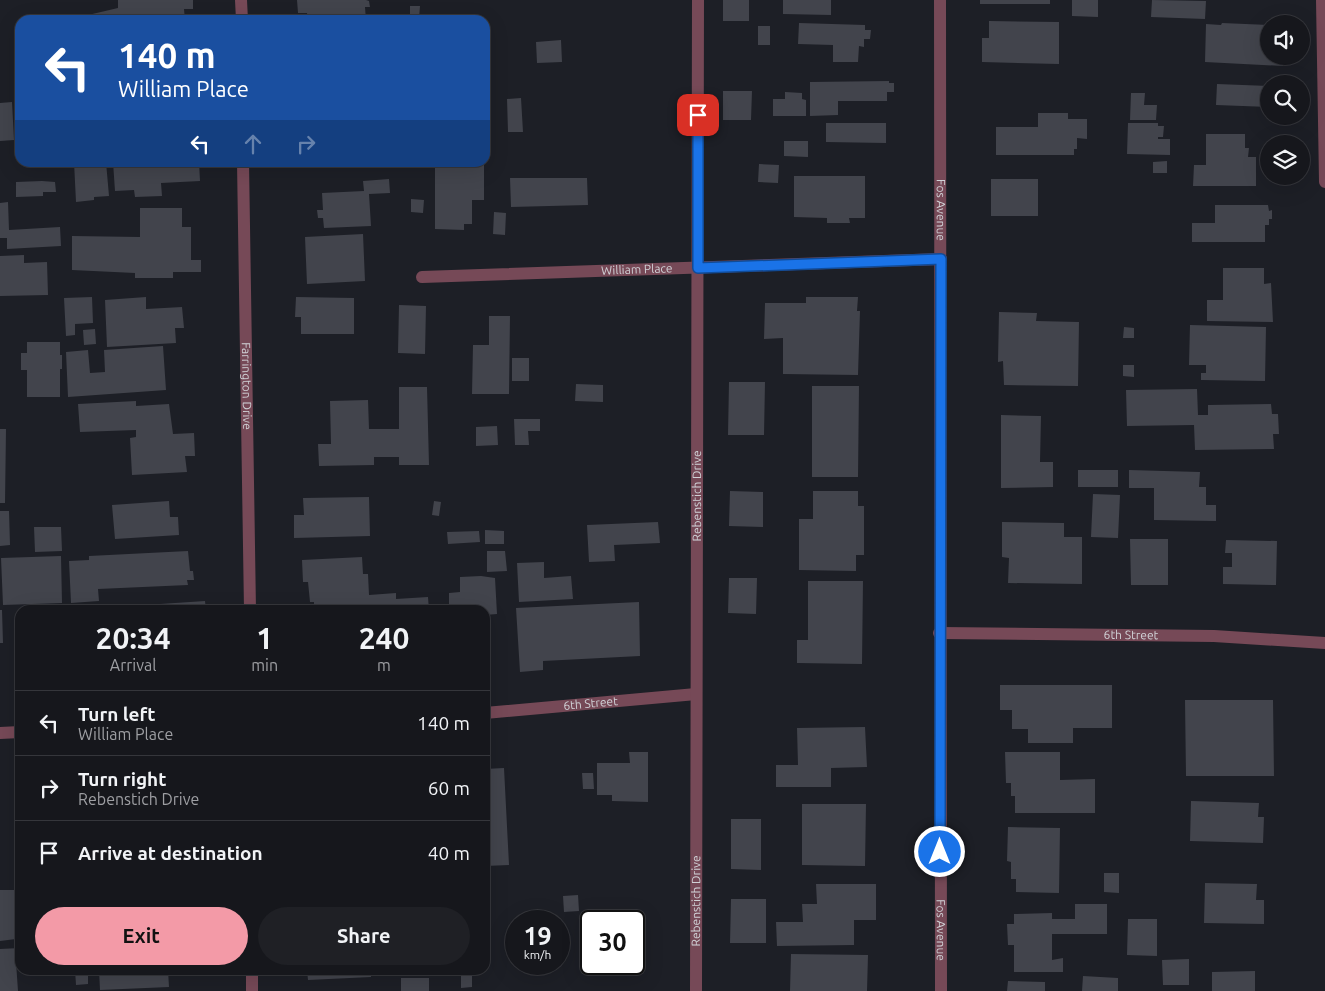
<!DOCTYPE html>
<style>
:root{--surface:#16171c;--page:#1f2025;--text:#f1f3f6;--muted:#9e9fa3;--line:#35363b;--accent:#f39aa7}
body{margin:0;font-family:Ubuntu,sans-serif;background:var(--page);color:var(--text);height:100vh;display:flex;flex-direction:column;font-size:19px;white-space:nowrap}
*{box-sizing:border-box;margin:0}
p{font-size:16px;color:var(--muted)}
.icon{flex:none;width:28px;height:28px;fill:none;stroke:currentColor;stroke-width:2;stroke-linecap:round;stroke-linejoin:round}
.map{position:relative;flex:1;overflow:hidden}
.side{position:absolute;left:15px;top:605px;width:475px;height:370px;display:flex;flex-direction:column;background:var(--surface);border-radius:15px;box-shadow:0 5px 20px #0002,0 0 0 1px var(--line)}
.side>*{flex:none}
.hud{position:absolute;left:15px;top:15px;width:475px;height:152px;border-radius:15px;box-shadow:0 5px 20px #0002,0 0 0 1px var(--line);background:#1a4fa0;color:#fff;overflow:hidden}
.tools{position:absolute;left:1260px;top:15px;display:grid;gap:10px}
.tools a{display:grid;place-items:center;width:50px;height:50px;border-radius:50%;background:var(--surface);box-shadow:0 5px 20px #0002,0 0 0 1px var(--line);font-size:25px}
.speed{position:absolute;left:505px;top:910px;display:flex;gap:10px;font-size:25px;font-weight:700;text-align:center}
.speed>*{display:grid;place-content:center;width:65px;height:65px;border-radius:50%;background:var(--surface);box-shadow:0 5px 20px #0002,0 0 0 1px var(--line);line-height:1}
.speed small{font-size:12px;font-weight:400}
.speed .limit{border:2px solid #111;border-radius:8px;background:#fff;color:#111}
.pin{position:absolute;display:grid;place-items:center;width:42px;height:42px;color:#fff;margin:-21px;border-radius:10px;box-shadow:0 2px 8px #0006}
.me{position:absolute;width:55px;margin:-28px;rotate:0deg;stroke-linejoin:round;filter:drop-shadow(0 0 4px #0008)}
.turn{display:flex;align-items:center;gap:18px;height:105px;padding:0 20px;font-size:22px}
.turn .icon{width:65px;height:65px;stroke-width:2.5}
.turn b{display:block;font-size:35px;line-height:42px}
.lanes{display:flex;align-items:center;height:48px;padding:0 20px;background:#0003;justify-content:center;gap:25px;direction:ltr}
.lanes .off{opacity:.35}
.eta{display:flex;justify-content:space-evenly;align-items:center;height:85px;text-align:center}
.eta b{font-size:30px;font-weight:700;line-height:35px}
.button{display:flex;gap:10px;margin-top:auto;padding:10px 20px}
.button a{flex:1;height:58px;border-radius:30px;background:var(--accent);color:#111;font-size:20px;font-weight:700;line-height:58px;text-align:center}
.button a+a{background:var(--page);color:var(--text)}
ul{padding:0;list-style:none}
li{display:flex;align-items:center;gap:15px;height:65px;padding:0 20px;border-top:1px solid var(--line)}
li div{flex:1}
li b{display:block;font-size:19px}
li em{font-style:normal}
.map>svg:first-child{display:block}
.building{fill:#42444c}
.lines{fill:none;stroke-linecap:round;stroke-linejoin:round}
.street{stroke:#764957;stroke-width:12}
.route-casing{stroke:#114b97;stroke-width:12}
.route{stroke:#1a73e8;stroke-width:9}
.labels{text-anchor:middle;stroke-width:4.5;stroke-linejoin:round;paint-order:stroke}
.street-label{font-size:12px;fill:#d0d1d6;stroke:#1d1f26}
</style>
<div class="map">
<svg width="1325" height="991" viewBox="0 0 1325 991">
<rect width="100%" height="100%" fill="#1d1f26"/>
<path class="building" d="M118 0H193V9H184L185 20H78V14L88 15 118 8Z
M297 0H366L369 1 370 7H365L366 20H308L307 13H298Z
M723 0H749V21H723Z
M783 0H831V15L783 14Z
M980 0H1050V4H980Z
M1072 0H1098V17L1072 16Z
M1152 0 1206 1 1205 19 1151 17Z
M410 6H420L419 19H410Z
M989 21 1059 22V64L982 62V38H989Z
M799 23 865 25V30H871L870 39H864V47L859 46 858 62H833V45L798 44Z
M1222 23 1269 25V56H1284L1283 66 1205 62 1206 24 1221 25Z
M758 26H770V45H758Z
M561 40 562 62 537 63 536 42Z
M889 81V83H894V92H887V101H838V115L810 116V82Z
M1217 84 1269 86V107L1216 105Z
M723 91H752L751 120H723Z
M785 92 802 93V99L806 100V116H773V99H785Z
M1131 93H1145L1144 105H1157L1156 120H1130Z
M521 98 523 132H508L507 99Z
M12 102 14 140 0 141V103Z
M1038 113H1068V119H1087V139L1077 138V149H1074V155H996V127H1038Z
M826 123H886V143L826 142Z
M1128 123H1158V126H1164L1163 137H1158V139H1170V155L1127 154Z
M1206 134H1245V148H1249L1248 157H1256V186H1193L1194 165H1206Z
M784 141H808V157L784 156Z
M1167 161V173H1153V162Z
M74 162H106L109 196 94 197V200L76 202Z
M113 162H199L200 181 161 183 162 196 135 197 134 190 115 191Z
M435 162H484V200H472V224H464V230L435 229Z
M759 164 779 165 778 183 758 182Z
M794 176H865V218H849L850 223H827V218L794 217Z
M510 178H587L588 205 511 207Z
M389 179 390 193 369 194 371 226 324 228 323 218H318L317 210H323L322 193 364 191 363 181Z
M991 179H1038V216H991Z
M42 181 55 182 56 192H43V196L16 197V182Z
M411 199 424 200 423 213 411 212Z
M8 202 9 230 60 227 61 246 7 249V238H0V203Z
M1215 205H1268L1269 211 1272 210V219H1269V225H1265V242H1192V223H1215Z
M140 208H182V227H191V260H201V272H173V278H135V273L72 270V236L140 237Z
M494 212 506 213 505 235 493 234Z
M363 234 365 281 307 284 305 237Z
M24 255V263L47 262 48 295 0 296V256Z
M1223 268H1264V284L1271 283 1273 322 1207 321V300H1223Z
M92 297 93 323 75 324V335L66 336 64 298Z
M146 297V309L182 307 184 328H175L176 343 107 347 105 300Z
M296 297 354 298V334H301V317H295Z
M806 297H858L857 311H860L858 375 783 374V338L764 339 765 303H806Z
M399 305 426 306 425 354 398 353Z
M999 312 1037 313 1036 321 1079 322 1078 386 1004 385 1003 361 998 362Z
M489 316H510L509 394H472L473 345H489Z
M1190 325 1266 327 1265 381 1201 380V373H1206V365H1189Z
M1124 327 1134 328V338H1123Z
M95 329 96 344 84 345 83 330Z
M27 342H60V355H62V369H60V397H27V370H21V353H27Z
M163 346 166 390 68 397 66 352 88 350 90 373 105 372 104 350Z
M512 358H529V381H512Z
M1123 365H1134V377L1123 376Z
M729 382H765L764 435H728Z
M576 384 603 385V402L575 401Z
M812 386H859L858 477H812Z
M399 387H427L429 465H399V457H374V465L319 466 318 444H331L330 401 368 400 369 429H399Z
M1197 389 1198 415H1208V405L1271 404 1272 414H1278L1279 434H1273L1274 449 1195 450 1194 425 1127 426 1126 390Z
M136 401V406L169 404 173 434 194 433 195 456H185L187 472 132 475 130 438 136 437V430L80 432 78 404Z
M1001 415 1041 416 1040 462H1053V487L1001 488Z
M514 419H540V431H528L529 445H515Z
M497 426 498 445 476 446V427Z
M0 429H6L5 503H0Z
M1078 470H1118V487H1078Z
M1129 470 1200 472 1199 487H1206V505H1216V521L1154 520V488H1129Z
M730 491 763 492V527L729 526Z
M813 491H858V506H864V555H856V571L799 570V519H813Z
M1093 494 1120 495 1118 538 1091 537Z
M369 497 370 536 294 538V515H304L303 498Z
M169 501 170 517H178L179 535 115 539 112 505Z
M434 501 441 502 439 516 432 515Z
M0 511H9L10 545 0 546Z
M658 522 660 543 614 545 615 561 589 562 587 525Z
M1002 522 1064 523V537H1082V584L1008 583 1009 558 1002 557Z
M34 527H61L62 551 35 552Z
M485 530 504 531V544H485Z
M479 531 480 542 448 544 447 532Z
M1130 539H1168V585H1131Z
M1226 540 1277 541 1276 585 1223 584V567H1232V553H1225Z
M188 551 190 571H193L194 580H187L188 585 98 589 99 601 71 603 69 561 89 560V556Z
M487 551H505L507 571 487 572Z
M61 556 62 603 3 605 1 558Z
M362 557 363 574H368L369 595 396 593V599L428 597 429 610H314V602H310L308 582H303L302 560Z
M544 562V578L571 576 573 599 519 602 517 563Z
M481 576 495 578 497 614 485 615V610H449V593L460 592V577Z
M729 578H757L756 614 728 613Z
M808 581H863L862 664 797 663V640H808Z
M205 601 206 610H160V604Z
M639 602 640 656 543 661V670L520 672 516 608Z
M0 610H2L3 643H0Z
M1000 685H1112V728H1073V743H1028V729H1012V710H1000Z
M1185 700H1273L1274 776H1186Z
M865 727 867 767 831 768V787H776V765H798L797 728Z
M629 752H648V802L612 801V795H597V763H630Z
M1005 752H1060V780L1095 779V813H1015V796H1011V783H1006Z
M504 768 509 865 485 866V769Z
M582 773H593L594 789H583Z
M1191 801 1259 803 1258 817H1264L1263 843 1190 841Z
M802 804H866L865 866 802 865Z
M731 819H761V870L731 869Z
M1008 827 1060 828 1059 893 1016 892V879H1011V862L1007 861Z
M1104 873H1119V893L1104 892Z
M1205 883 1257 884 1256 900H1264V924L1204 923Z
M816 884H876V920H854V945L777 946 776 922H803L802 904H817Z
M0 890H14L16 939 0 941Z
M578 895 579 911 564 912 563 896Z
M731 899H766V943H730Z
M1075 904H1107V934H1052V960L1063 958V972H1014V945H1008L1007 924H1014V914L1052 913V919H1075Z
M1128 919H1157V956L1127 955Z
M20 948V962H16L18 991H0V949Z
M791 954 868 955 867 991H790Z
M1189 959V985H1163L1162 960Z
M75 970H88V984L76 985Z
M99 970H168L169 987 100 990Z
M307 970H371V977L308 980Z
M1255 971V991H1212V972Z
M461 976H472V987L461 988Z
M1083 976 1118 978V991H1082Z
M401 978H429V991H401Z
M1008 981 1045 982V991H1007Z"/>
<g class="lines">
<g class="street">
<path d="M241 0 242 20"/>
<path id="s1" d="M940 0C942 330 939 661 941 991"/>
<path d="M1322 0 1325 182"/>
<path id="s2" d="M243 162 250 610"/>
<path id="s3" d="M422 277 941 259"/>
<path id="s4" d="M939 633 1214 636 1325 643"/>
<path id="s5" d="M485 713 696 694"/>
<path d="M0 733 20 732"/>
<path d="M252 970V991"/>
<path id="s6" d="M696 991 698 0"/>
</g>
</g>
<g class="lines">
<defs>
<path id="route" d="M698 115V268L941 259 940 852"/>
</defs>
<use href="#route" class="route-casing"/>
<use href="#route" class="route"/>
</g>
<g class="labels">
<g class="street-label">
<text dy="4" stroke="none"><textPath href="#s1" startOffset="210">Fos Avenue</textPath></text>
<text dy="4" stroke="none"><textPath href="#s3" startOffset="215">William Place</textPath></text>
<text dy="4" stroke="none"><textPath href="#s2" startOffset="224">Farrington Drive</textPath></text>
<text dy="4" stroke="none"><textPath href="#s6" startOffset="495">Rebenstich Drive</textPath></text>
<text dy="4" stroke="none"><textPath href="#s4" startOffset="192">6th Street</textPath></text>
<text dy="4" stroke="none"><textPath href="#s5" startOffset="106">6th Street</textPath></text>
<text dy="4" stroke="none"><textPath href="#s6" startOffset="90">Rebenstich Drive</textPath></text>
<text dy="4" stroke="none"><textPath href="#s1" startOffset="930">Fos Avenue</textPath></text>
</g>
</g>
</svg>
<div class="tools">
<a><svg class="icon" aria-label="sound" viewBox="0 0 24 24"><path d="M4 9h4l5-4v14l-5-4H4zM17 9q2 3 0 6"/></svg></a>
<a><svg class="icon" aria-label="search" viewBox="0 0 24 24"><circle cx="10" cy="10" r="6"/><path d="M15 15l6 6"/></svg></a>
<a><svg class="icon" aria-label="layers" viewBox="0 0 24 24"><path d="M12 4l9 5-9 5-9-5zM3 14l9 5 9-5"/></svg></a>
</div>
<div class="speed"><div>19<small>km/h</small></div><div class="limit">30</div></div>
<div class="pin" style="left:698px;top:115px;background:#d93025"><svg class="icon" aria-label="arrive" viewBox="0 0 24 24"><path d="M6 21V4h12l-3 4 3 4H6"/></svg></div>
<svg class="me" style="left:940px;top:852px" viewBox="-20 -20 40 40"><circle r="17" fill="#1a73e8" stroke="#fff" stroke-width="3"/><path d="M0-11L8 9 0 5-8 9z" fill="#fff"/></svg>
<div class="hud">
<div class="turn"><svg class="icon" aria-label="left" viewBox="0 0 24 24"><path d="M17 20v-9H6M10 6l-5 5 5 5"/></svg><div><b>140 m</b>William Place</div></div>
<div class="lanes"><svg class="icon" aria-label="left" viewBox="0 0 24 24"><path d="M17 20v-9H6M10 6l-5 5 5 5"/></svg><svg class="icon off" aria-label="ahead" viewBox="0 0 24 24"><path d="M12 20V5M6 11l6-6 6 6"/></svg><svg class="icon off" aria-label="right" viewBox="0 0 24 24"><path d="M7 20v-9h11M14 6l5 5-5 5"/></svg></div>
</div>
<section class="side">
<div class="eta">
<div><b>20:34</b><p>Arrival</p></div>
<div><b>1</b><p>min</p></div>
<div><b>240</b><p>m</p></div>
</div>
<ul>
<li><svg class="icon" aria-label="left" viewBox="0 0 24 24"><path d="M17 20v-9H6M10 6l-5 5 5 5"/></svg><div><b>Turn left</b><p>William Place</p></div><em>140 m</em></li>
<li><svg class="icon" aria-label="right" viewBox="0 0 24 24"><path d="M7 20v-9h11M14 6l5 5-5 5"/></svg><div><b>Turn right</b><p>Rebenstich Drive</p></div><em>60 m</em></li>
<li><svg class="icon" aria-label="arrive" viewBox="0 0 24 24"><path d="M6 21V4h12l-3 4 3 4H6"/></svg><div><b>Arrive at destination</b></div><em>40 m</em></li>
</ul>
<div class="button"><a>Exit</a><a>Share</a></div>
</section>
</div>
